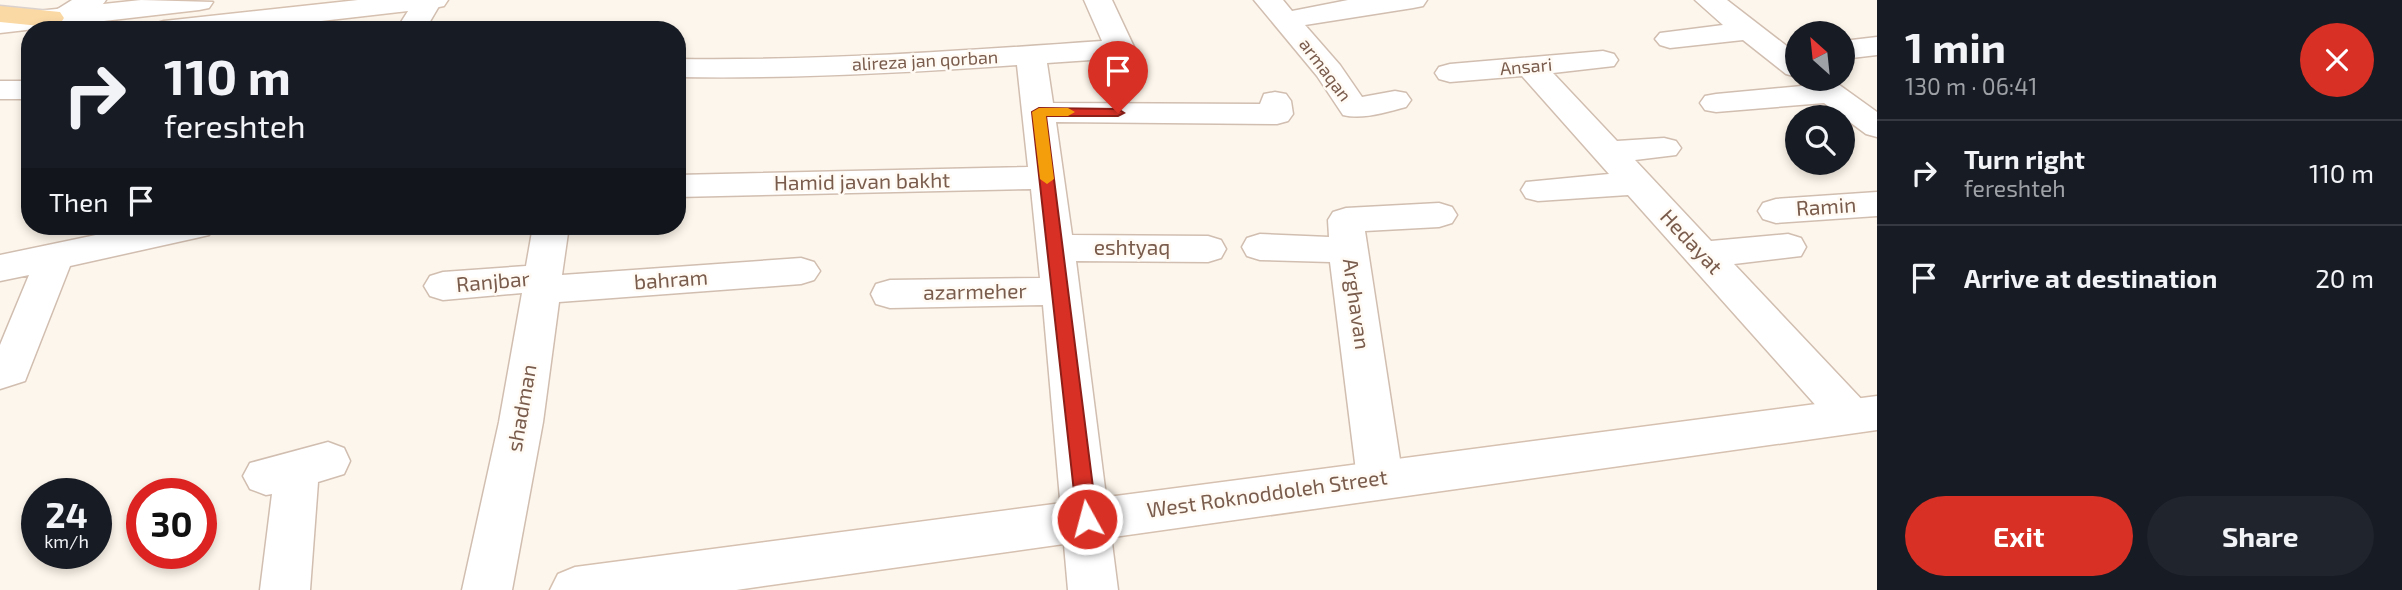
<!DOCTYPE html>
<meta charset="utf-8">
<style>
:root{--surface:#171b24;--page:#20242c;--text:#f1f3f6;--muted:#9ea1a6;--line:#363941;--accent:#d93025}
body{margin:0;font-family:"Exo 2",sans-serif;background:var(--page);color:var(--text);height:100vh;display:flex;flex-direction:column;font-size:26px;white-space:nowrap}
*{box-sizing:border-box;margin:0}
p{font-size:23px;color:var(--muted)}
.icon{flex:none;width:38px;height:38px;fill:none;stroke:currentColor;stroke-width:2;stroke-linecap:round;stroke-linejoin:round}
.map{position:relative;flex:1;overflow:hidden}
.panel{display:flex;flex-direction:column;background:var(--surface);width:525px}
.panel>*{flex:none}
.hud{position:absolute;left:21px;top:21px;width:665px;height:214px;border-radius:28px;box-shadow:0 4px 10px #0003;background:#171b24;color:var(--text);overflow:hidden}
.needle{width:46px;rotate:333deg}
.buttons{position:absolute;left:1785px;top:21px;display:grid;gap:14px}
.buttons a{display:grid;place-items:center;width:70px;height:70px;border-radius:50%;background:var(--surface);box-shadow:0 4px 10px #0003;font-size:35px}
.speed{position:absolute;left:21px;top:478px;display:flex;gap:14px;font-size:35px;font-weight:700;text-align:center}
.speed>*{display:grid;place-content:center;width:91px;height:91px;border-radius:50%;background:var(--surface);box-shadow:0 4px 10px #0003;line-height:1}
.speed small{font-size:18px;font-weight:400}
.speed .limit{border:10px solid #d22;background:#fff;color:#111}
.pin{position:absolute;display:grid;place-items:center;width:60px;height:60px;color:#fff;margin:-72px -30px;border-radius:50% 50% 50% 0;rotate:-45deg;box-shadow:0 0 7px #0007}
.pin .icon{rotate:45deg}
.me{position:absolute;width:77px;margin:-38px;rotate:353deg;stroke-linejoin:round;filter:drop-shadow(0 0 5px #0008)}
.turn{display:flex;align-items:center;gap:24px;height:147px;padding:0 28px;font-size:32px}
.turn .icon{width:91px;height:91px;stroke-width:2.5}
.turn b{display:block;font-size:49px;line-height:60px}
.then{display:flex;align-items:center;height:66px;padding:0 28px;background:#0003;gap:14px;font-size:26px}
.round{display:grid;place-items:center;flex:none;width:74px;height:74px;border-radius:37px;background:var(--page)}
.overview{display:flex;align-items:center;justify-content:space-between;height:119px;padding:0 28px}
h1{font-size:42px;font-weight:700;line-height:52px}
.cta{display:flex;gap:14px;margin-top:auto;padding:14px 28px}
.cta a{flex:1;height:80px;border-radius:42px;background:var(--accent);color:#fff;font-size:28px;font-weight:700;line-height:80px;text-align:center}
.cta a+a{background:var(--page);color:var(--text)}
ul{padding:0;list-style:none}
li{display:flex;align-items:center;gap:21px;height:105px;padding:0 28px;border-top:2px solid var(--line)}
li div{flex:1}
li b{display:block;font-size:26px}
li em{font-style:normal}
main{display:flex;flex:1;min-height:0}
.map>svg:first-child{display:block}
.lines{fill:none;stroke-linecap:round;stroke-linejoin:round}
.minor-casing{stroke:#d1beb0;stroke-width:3}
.secondary-casing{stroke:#d6c0b0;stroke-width:3}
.primary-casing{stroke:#dad1cd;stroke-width:3}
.minor{fill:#fff;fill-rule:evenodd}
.secondary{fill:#fff;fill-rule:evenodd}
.primary{fill:#fbd9a5;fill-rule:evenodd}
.route{fill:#d93025;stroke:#8d1f18;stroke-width:2}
.slow{fill:#f59e0b}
.labels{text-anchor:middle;stroke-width:5;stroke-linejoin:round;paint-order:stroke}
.far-street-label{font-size:18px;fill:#7a5c4d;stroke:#fffaf3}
.street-label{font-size:21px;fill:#7a5c4d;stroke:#fffaf3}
</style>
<main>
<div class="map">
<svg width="1877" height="590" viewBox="0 0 1877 590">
<rect width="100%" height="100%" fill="#fdf6ec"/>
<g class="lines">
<defs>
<path id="minor" d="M72 0H106C96 15 73 26 56 22L52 16 56 10Z
M415 0 442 1 425 30H396Z
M1084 0H1112L1135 49 1130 55 1120 58 1047 63 1053 103 1260 104 1264 94 1275 92 1286 94 1291 101 1293 114 1288 121 1277 124 1056 122 1072 235 1208 236 1221 240 1226 249 1221 258 1208 262 1076 261 1118 590H1068L1043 305 890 308 876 304 871 294 876 284 890 280 1040 278 1031 189 677 197V175L1028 167 1017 65C904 73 791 79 677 77V59C819 61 961 51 1102 41Z
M1254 0H1283L1292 11 1348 0H1427L1423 6 1413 8 1305 25 1340 65 1362 97 1395 91 1406 93 1411 100 1406 107C1386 112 1363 120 1343 115L1317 76Z
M1695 0H1727L1797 54V77L1786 74 1743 40 1670 48 1660 45 1655 39 1660 33 1723 25Z
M1877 37V55L1843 59V41Z
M1603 51 1614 54 1618 60 1614 66 1553 73 1617 141 1664 138 1676 141 1681 148 1676 155 1635 160 1711 241 1788 234 1801 238 1806 247 1801 256 1734 264 1866 404 1872 416 1866 428 1851 433 1836 428 1628 195 1538 201 1526 198 1521 190 1526 182 1609 174 1522 76 1450 82 1439 79 1435 73 1439 67 1450 64Z
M1797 79H1831L1877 112V137L1866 134 1824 103 1716 112 1705 110 1700 103 1705 96 1716 94 1802 86Z
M0 81H30V99H0Z
M1877 192V216L1776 223 1763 219 1758 211 1763 203 1776 199Z
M1439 203 1452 207 1457 215 1452 223 1439 227 1365 231 1403 479 1396 492 1380 498 1364 492 1357 479 1330 262 1260 260 1247 256 1242 247 1247 238 1260 234 1329 237 1328 220 1333 212 1346 208Z
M139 226H214L209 235 196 238 70 266 25 381 0 389V345L29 275 0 281V255Z
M533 226H569L562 275 801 258 814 262 820 271 814 280 801 284 559 302 543 422 512 590H462L499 422 522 293 443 300 430 296 424 286 430 276 443 272 526 266Z
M328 442 344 448 350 461 344 474 318 482 310 590H260L272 494 266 495 250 489 243 476 250 463Z"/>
<path id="secondary" d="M141 0 213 2 209 8 199 10 0 33V15Z
M358 0H448L444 6 434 8 243 30H150L154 24 164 21Z
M1877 396V430L736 590H550L558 574 575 567Z"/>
<path id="primary" d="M0 6 60 12 64 18 60 24 50 27 0 22Z"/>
</defs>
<use href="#minor" class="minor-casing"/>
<use href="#secondary" class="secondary-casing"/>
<use href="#primary" class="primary-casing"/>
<use href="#minor" class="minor"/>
<use href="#secondary" class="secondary"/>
<use href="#primary" class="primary"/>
</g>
<path class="route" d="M1039 108 1118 109 1124 113 1118 116H1046L1097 519 1094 525 1087 528 1080 525 1077 519 1032 112Z"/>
<path class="slow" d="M1039 108H1068L1075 112 1068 116H1046L1054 179 1047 184 1040 179 1032 112Z"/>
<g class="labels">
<g class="far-street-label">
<text transform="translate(925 61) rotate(-3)" y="6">alireza jan qorban</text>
<text transform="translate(1526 67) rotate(-5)" y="6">Ansari</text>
<text transform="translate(1325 70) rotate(53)" y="6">armaqan</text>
</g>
<g class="street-label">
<text transform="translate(862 182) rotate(-1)" y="7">Hamid javan bakht</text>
<text transform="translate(1826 207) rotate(-4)" y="7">Ramin</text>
<text transform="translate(1691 242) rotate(47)" y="7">Hedayat</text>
<text x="1132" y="255">eshtyaq</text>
<text transform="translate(671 280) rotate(-4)" y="7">bahram</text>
<text transform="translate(493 282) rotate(-5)" y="7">Ranjbar</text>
<text transform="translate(975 292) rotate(-1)" y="7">azarmeher</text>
<text transform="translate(1356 304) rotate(82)" y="7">Arghavan</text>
<text transform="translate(522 408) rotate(-80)" y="7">shadman</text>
<text transform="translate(1267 494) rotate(-8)" y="7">West Roknoddoleh Street</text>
</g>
</g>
</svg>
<div class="buttons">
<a><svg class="needle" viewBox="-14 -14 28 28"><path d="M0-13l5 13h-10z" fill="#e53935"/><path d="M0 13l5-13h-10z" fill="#9ea1a6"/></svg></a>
<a><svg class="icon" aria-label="search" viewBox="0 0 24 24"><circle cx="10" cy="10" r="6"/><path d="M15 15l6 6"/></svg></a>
</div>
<div class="speed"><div>24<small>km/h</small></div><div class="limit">30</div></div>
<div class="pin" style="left:1118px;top:113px;background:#d93025"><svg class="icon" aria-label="arrive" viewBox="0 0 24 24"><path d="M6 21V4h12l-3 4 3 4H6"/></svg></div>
<svg class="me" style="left:1087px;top:519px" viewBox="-20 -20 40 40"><circle r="17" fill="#d93025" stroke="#fff" stroke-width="3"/><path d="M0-11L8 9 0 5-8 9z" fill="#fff"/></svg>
<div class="hud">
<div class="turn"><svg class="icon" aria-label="right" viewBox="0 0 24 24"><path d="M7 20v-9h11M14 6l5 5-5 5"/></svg><div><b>110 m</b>fereshteh</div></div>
<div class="then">Then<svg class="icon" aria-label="arrive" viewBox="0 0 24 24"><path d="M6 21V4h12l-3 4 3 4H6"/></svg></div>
</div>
</div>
<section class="panel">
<div class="overview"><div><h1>1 min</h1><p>130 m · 06:41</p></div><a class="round" style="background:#d93025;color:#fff"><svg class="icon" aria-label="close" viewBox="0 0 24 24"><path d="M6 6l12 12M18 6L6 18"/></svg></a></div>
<ul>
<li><svg class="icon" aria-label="right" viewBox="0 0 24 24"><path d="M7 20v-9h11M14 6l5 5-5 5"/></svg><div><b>Turn right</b><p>fereshteh</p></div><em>110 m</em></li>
<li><svg class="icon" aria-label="arrive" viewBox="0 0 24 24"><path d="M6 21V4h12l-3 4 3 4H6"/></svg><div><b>Arrive at destination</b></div><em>20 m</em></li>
</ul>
<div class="cta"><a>Exit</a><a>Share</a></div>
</section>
</main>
